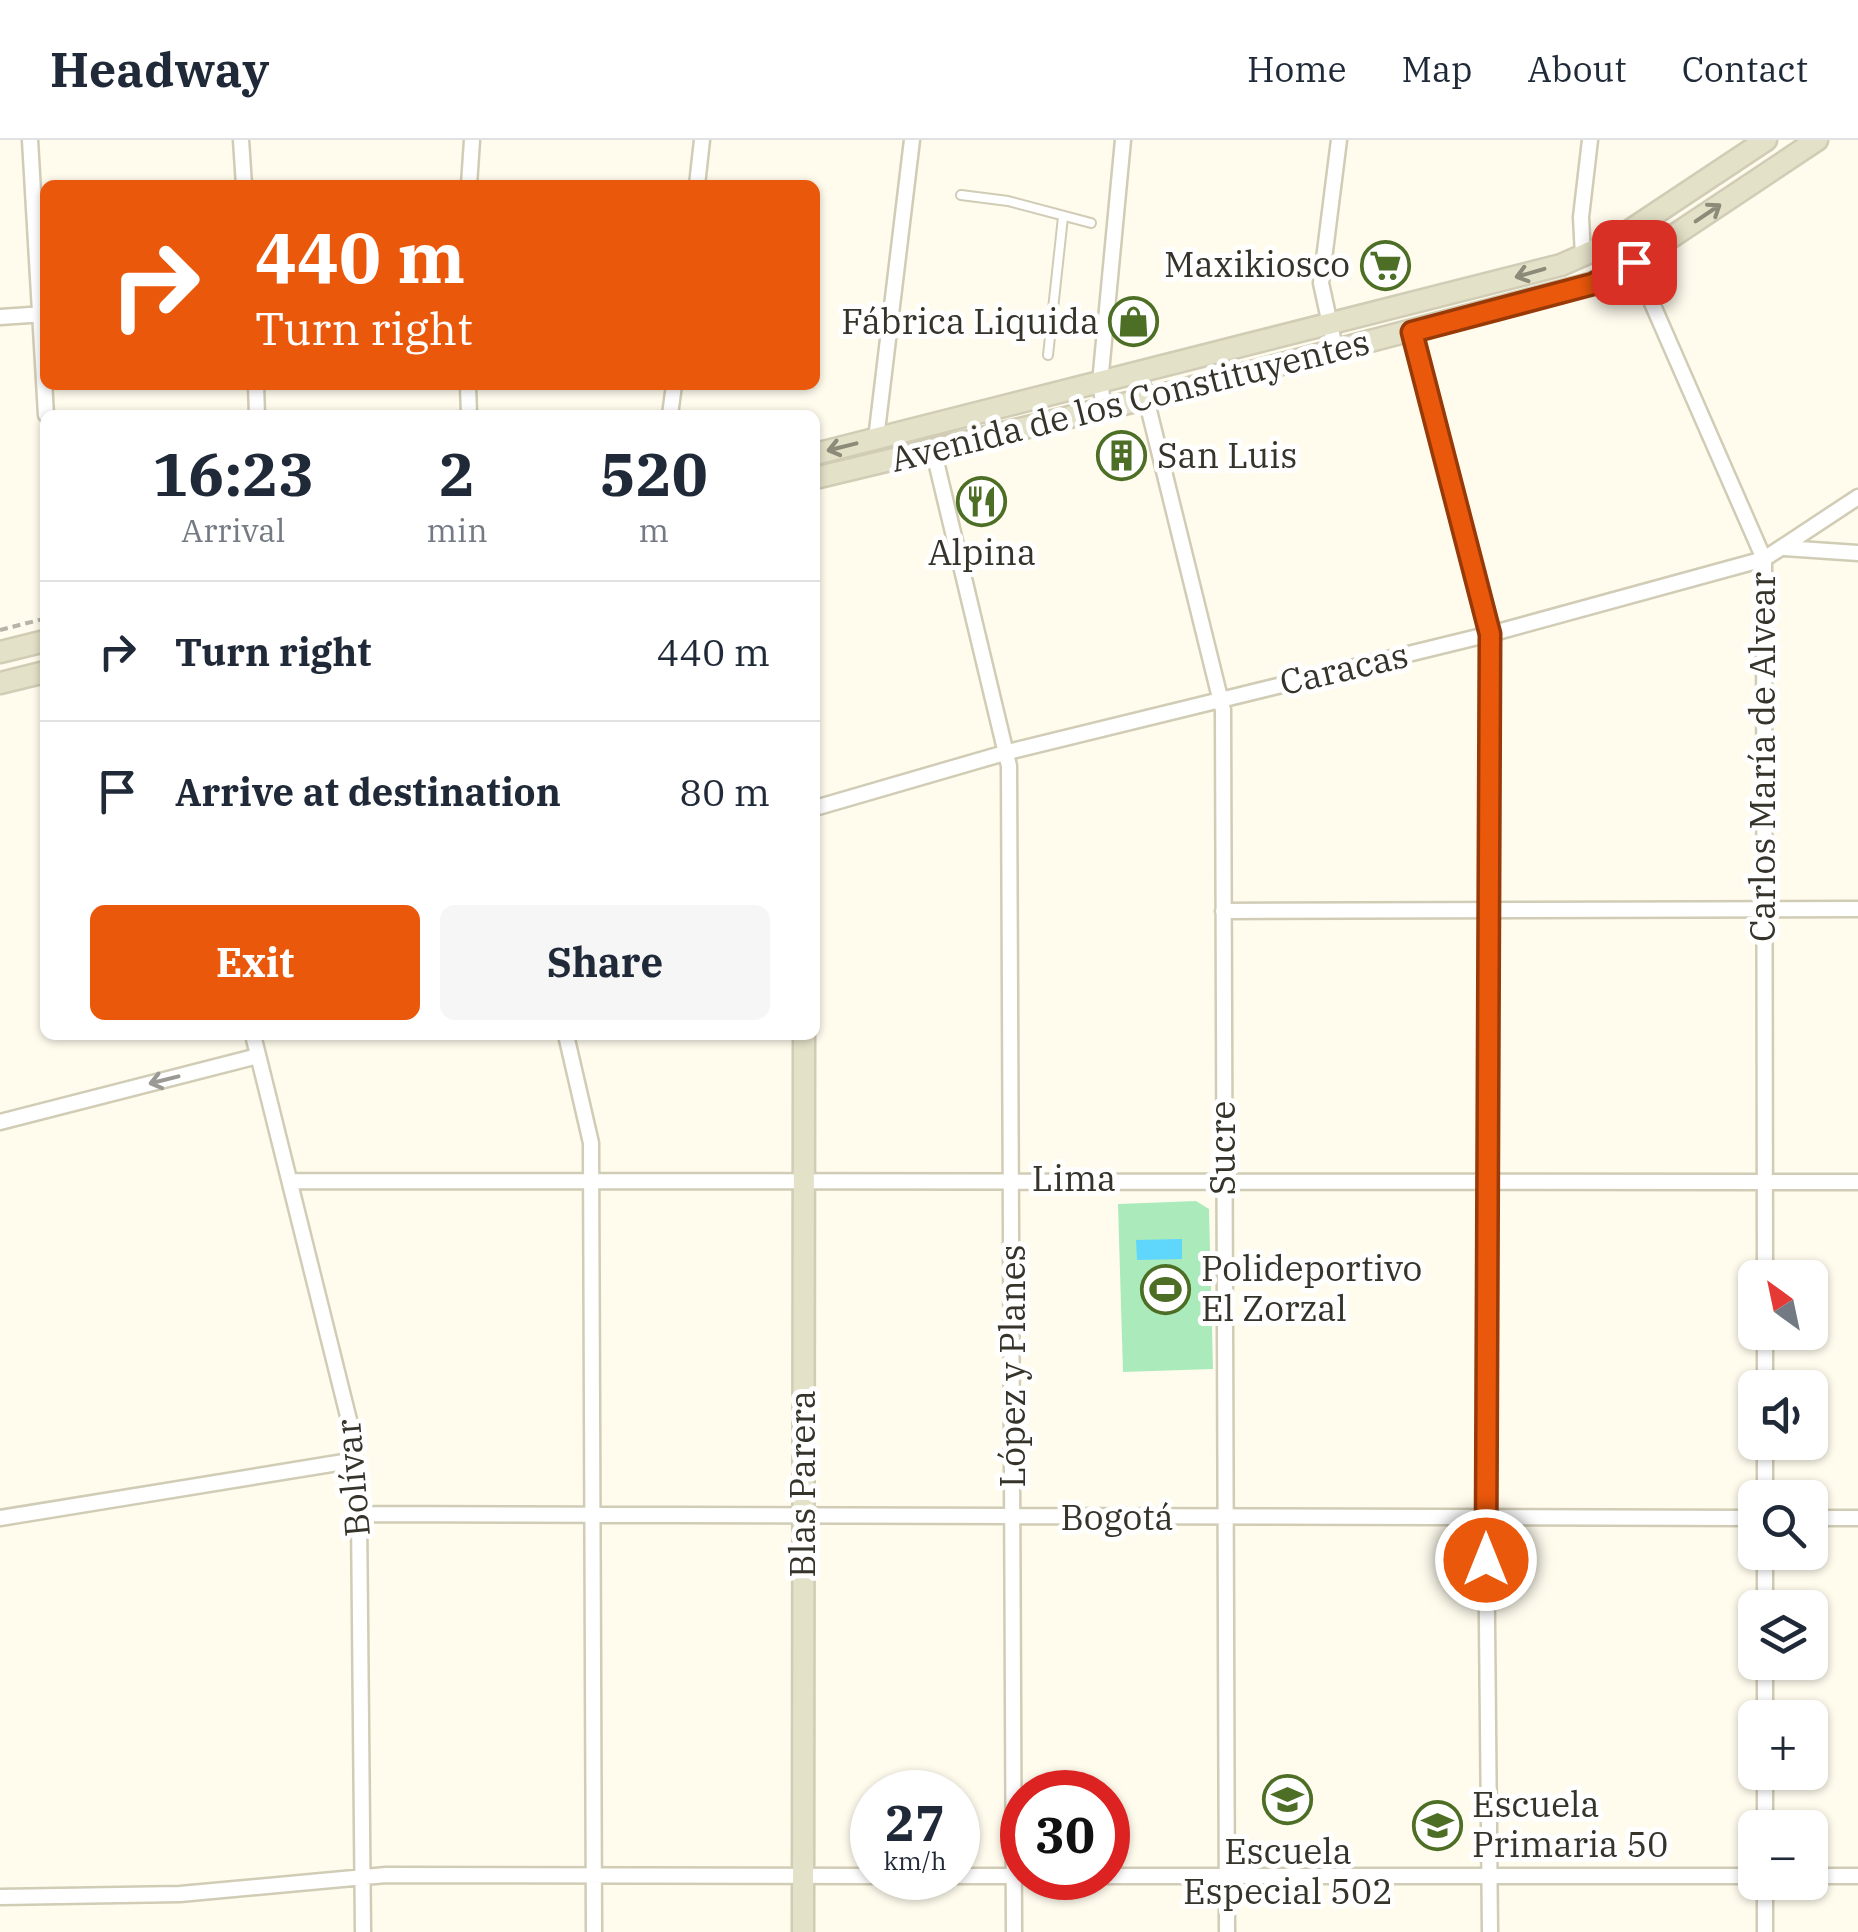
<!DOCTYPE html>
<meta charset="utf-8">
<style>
:root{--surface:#fff;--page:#f6f6f7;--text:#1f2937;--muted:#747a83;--line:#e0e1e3;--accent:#ea580c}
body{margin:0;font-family:"IBM Plex Serif",serif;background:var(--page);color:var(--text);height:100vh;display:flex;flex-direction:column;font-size:38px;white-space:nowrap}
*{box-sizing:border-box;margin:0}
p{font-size:32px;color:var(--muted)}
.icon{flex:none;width:55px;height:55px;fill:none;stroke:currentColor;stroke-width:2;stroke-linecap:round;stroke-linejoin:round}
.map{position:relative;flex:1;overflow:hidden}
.details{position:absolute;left:40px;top:270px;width:780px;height:630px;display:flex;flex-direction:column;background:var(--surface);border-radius:15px;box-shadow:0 2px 8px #0004}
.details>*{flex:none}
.guide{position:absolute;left:40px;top:40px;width:780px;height:210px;border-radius:15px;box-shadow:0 2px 8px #0004;background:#ea580c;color:#fff;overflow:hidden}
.needle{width:65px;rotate:327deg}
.controls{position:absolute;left:1738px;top:1120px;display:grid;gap:20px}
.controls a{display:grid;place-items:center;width:90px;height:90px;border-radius:15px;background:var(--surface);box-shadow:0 2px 8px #0004;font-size:50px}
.speed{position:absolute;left:850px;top:1630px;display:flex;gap:20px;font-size:50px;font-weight:700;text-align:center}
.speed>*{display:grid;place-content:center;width:130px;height:130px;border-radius:50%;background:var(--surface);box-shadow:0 2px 8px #0004;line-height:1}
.speed small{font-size:25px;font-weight:400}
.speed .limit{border:15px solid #d22;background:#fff;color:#111}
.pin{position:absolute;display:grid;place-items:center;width:85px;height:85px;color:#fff;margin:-42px;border-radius:20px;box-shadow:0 5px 15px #0006}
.me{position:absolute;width:110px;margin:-55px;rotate:0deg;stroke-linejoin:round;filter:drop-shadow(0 0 8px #0008)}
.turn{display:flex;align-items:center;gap:35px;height:210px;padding:0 50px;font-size:45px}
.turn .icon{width:130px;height:130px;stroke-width:2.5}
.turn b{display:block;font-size:70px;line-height:85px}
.eta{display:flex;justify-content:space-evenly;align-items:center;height:170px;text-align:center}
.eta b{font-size:60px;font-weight:700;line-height:70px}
.cta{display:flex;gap:20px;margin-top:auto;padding:20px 50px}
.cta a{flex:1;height:115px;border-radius:15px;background:var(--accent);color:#fff;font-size:40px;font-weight:700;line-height:115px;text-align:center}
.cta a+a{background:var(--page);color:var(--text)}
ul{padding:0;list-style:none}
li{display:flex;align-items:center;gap:30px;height:140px;padding:0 50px;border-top:2px solid var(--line)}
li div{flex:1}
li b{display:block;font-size:38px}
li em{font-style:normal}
header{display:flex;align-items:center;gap:60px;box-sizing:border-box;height:140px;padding:0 50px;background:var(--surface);border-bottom:2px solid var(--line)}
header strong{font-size:48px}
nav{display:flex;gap:55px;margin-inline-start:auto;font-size:35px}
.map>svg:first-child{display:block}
.green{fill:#abebbb}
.water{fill:#5fd6fc}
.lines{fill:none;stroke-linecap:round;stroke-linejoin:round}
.lane-casing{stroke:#d1ccb5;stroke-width:12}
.street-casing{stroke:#d1ccb5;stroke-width:19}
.secondary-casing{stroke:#d1ccb5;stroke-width:25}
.path{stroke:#b6b4a7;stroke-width:4;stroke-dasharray:8 5;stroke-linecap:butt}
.lane{stroke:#fff;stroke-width:8}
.street{stroke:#fff;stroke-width:14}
.secondary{stroke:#e3e1c7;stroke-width:20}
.oneway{stroke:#8c8a78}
.oneway2{stroke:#9a9994}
.route-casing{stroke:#983908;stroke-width:25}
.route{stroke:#ea580c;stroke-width:18}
.labels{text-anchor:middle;stroke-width:10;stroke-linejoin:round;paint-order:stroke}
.poi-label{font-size:35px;fill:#35332a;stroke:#fff;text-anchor:start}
.street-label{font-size:35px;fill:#35332a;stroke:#fff}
</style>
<header>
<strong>Headway</strong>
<nav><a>Home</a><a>Map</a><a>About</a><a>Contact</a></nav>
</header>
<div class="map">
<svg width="1858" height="1792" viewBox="0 0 1858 1792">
<rect width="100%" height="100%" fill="#fffcee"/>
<path class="green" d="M1196 1061 1209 1069 1213 1229 1123 1232 1118 1064Z"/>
<path class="water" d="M1182 1099V1119L1137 1120 1136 1100Z"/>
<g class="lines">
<defs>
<path id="lane" d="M961 55 1008 61 1091 83
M1048 215 1063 77"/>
<path id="street" d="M30 0 46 275
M241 0 244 45
M469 45 472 0
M697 45 702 0
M1583 116 1581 77 1590 0
M1634 122 1764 419 1765 1138
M0 177 45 174
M1412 192 1490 494 1486 1380 1490 1792
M1336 212 1321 143 1339 0
M1140 234 1223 570 1227 1792
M256 245 257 275
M468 245 469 275
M1104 268 1100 243 1123 0
M670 275 674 245
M876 299 912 0
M933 309 1009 626 1014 1792
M1784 408 1858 413
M815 668 1008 612 1490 494 1764 419 1858 357
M1223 771 1858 769
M253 895 353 1296 359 1374 363 1792
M566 895 591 1003 594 1792
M0 982 258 916
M290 1041 1858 1042
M1765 1248V1192
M1765 1358V1302
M359 1374 1755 1378
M0 1378 356 1320
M1810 1378H1858
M1765 1468V1412
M1765 1578V1522
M1765 1688V1632
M958 1736H1022
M1108 1736H1755
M1810 1736H1858
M0 1757 180 1754 386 1735 872 1736
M1765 1792V1742"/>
<path id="secondary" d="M815 314 1561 125 1611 103 1766 0
M815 338 1182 250 1593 143 1634 122 1817 0
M0 512 45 501
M0 543 45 532
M803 1792 804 895"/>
</defs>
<use href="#lane" class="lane-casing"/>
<use href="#street" class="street-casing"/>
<use href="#secondary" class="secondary-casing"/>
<path class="path" d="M0 490 43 479 45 474"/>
<use href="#lane" class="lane"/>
<use href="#street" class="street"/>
<use href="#secondary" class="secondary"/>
</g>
<defs><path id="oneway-shaft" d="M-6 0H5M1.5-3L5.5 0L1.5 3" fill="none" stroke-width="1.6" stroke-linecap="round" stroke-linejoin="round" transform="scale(2.5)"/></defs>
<g class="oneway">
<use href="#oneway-shaft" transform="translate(1708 73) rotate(-34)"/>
<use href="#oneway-shaft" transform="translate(1530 133) rotate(164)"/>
<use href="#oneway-shaft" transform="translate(842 307) rotate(166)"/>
</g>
<use class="oneway2" href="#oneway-shaft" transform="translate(164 940) rotate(166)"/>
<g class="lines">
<defs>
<path id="route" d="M1486 1420 1490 494 1412 192 1593 144 1634 122"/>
</defs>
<use href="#route" class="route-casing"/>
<use href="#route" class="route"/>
</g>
<defs>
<symbol id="supermarket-ring" viewBox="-11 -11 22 22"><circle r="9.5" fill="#fff" stroke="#4d6e25" stroke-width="1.5"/><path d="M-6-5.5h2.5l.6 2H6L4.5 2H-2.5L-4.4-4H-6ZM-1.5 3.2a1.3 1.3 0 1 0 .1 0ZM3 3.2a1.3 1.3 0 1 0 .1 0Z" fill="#4d6e25"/></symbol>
<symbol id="shop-ring" viewBox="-11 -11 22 22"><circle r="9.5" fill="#fff" stroke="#4d6e25" stroke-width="1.5"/><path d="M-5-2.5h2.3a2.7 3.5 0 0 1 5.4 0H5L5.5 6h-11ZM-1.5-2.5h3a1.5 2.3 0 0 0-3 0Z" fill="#4d6e25"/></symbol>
<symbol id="building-ring" viewBox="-11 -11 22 22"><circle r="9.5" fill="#fff" stroke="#4d6e25" stroke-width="1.5"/><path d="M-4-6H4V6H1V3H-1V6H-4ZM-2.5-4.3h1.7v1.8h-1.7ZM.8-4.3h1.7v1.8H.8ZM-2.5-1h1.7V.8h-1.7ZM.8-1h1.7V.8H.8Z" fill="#4d6e25"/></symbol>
<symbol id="restaurant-ring" viewBox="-11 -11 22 22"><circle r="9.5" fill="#fff" stroke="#4d6e25" stroke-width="1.5"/><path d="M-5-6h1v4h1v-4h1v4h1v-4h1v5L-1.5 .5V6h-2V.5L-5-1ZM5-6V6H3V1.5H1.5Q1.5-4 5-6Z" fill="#4d6e25"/></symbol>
<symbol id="stadium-ring" viewBox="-11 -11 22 22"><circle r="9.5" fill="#fff" stroke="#4d6e25" stroke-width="1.5"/><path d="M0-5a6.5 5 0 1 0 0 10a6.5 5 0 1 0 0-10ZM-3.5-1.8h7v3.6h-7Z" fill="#4d6e25"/></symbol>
<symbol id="school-ring" viewBox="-11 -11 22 22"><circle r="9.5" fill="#fff" stroke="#4d6e25" stroke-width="1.5"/><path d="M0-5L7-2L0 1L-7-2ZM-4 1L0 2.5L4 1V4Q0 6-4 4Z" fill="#4d6e25"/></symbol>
</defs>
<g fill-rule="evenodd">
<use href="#supermarket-ring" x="1358" y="98" width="55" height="55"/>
<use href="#shop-ring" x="1106" y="154" width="55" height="55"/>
<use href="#building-ring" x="1094" y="288" width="55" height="55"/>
<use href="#restaurant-ring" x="954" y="334" width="55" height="55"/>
<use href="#stadium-ring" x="1138" y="1122" width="55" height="55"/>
<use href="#school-ring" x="1260" y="1632" width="55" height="55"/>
<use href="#school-ring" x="1410" y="1658" width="55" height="55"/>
</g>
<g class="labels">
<g class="poi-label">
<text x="1350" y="137" text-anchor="end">Maxikiosco</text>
<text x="1099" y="194" text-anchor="end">Fábrica Liquida</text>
<text x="1157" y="328">San Luis</text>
<text x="982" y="425" text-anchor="middle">Alpina</text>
<text x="1201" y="1141">Polideportivo<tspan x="1201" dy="40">El Zorzal</tspan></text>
<text x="1472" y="1677">Escuela<tspan x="1472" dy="40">Primaria 50</tspan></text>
<text x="1288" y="1724" text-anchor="middle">Escuela<tspan x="1288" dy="40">Especial 502</tspan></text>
</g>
<g class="street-label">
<text transform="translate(1130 261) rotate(-14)" y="12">Avenida de los Constituyentes</text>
<text transform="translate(1344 529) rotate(-13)" y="12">Caracas</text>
<text transform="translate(1763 617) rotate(-90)" y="12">Carlos María de Alvear</text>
<text transform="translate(1223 1008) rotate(-90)" y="12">Sucre</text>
<text x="1074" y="1051">Lima</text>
<text transform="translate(1013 1226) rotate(-90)" y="12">López y Planes</text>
<text transform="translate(353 1338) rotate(-95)" y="12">Bolívar</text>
<text transform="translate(803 1344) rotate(-90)" y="12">Blas Parera</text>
<text x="1117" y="1390">Bogotá</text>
</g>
</g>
</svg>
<div class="controls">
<a><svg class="needle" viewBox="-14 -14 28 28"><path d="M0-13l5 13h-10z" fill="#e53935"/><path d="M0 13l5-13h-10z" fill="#747a83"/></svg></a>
<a><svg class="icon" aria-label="sound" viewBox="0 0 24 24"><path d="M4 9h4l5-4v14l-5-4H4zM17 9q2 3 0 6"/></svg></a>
<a><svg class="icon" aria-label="search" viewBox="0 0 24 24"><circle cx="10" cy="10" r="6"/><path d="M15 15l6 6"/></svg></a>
<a><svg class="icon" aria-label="layers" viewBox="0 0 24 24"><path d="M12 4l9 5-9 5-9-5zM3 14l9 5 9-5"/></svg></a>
<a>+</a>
<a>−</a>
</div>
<div class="speed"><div>27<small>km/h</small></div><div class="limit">30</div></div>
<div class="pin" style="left:1634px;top:122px;background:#d93025"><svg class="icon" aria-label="arrive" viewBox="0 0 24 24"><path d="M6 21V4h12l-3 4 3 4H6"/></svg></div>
<svg class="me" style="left:1486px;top:1420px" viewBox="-20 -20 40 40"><circle r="17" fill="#ea580c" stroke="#fff" stroke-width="3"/><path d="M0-11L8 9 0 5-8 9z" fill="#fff"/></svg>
<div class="guide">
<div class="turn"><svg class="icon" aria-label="right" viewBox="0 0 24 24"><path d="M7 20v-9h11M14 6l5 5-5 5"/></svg><div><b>440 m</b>Turn right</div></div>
</div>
<section class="details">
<div class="eta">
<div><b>16:23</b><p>Arrival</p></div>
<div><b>2</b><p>min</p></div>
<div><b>520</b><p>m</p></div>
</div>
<ul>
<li><svg class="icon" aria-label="right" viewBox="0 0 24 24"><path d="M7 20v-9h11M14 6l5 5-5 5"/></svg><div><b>Turn right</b></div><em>440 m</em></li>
<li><svg class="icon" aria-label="arrive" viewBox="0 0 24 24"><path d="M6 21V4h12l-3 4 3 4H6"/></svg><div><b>Arrive at destination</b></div><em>80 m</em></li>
</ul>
<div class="cta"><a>Exit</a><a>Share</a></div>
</section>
</div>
